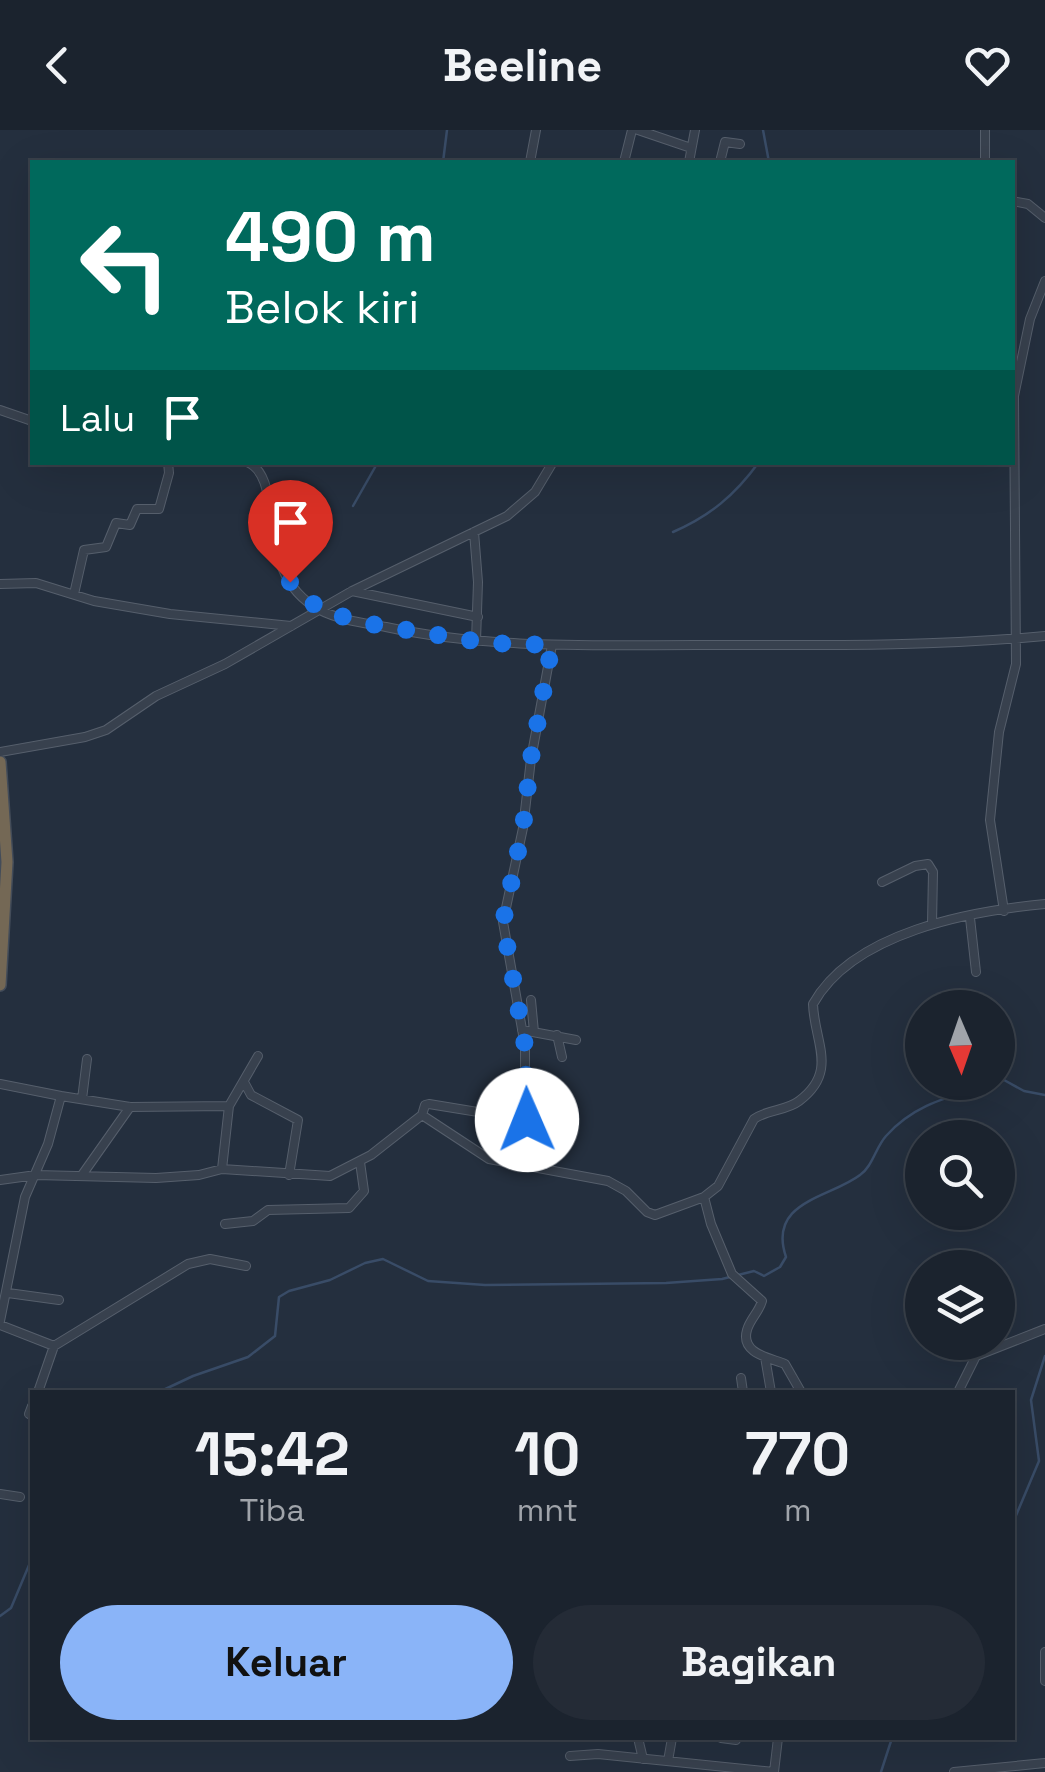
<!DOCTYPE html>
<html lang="id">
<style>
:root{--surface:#1b232e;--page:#242b36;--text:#f1f3f6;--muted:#a0a4aa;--line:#39404a;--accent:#8ab4f8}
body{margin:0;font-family:"Space Grotesk",sans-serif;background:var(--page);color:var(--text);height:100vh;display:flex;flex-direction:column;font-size:38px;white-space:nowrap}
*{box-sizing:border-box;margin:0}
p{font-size:32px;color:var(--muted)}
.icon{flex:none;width:55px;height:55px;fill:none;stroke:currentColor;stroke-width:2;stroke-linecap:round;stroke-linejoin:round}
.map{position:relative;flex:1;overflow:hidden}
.side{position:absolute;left:30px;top:1260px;width:985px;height:350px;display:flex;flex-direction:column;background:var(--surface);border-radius:0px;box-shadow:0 10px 40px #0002,0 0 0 2px var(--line)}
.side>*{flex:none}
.hud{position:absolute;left:30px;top:30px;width:985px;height:305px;border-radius:0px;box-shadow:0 10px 40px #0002,0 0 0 2px var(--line);background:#00695c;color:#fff;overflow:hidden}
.needle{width:65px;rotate:178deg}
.tools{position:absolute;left:905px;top:860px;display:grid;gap:20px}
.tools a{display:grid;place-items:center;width:110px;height:110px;border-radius:50%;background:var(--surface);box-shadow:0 10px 40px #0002,0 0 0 2px var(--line);font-size:50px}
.pin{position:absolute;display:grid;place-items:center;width:85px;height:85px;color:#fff;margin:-102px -42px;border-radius:50% 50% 50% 0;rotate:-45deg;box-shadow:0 0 10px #0007}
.pin .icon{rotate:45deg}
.me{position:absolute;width:110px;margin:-55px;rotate:359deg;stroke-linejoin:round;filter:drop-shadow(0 0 8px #0008)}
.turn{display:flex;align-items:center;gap:35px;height:210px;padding:0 30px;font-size:45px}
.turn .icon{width:130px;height:130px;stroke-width:2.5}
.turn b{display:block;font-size:70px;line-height:85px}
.then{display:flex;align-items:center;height:95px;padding:0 30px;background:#0003;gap:20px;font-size:38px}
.eta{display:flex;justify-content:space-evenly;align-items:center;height:170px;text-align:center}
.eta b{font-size:60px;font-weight:600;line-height:70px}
.primary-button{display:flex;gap:20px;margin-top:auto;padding:20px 30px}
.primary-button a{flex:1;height:115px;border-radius:60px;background:var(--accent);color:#111;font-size:40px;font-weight:600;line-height:115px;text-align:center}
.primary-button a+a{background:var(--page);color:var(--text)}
header{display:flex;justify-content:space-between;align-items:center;height:130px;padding:0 30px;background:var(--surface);font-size:45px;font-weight:600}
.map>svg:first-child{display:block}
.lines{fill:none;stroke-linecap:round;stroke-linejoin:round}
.stream{stroke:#394c67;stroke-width:2.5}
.minor-casing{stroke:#565f6c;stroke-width:10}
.highway-casing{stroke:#434c59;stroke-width:14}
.minor{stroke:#38414e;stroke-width:8}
.highway{stroke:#746855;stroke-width:11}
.route{stroke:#1a73e8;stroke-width:18;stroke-dasharray:0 32.4}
</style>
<header><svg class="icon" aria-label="back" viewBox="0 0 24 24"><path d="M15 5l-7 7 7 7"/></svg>Beeline<svg class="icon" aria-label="heart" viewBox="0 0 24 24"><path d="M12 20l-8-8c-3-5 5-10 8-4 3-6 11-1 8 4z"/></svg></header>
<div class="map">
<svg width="1045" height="1642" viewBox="0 0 1045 1642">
<rect width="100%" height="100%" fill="#242f3e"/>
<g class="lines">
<path class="stream" d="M763 0 769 32
M443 32 447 0
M353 376 378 332
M673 402C710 386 735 365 759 332
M998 952 1004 950 1024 961 1045 965
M159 1262 193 1246 248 1227 275 1206 279 1167 289 1161 330 1150 365 1133 383 1129 428 1151 485 1155 666 1153 722 1149 754 1141 764 1146 780 1137 786 1127C767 1071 830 1068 860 1045 872 1037 876 1017 886 1006 916 972 954 966 996 952
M1012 1395 1039 1331 1031 1270 1045 1226
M0 1486 11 1478 32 1428
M881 1642 892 1608"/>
<defs>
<path id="minor" d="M638 0 691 18
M985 0V32
M530 32 536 0
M624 32 632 0
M689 32 695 0
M720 32 725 12 740 14
M1012 71 1028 74 1045 88
M0 280 32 291
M247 332C288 349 250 443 320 480 339 490 365 493 386 497 488 519 592 515 696 515 812 515 929 517 1045 506
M474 402 478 452 476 511
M0 454 36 453 94 471 170 484 291 496
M352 461 478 487
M74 464 84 420 106 417 116 393 130 395 137 379H159L169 343 168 332
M0 622 85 607 106 600 156 566 225 534 352 461 507 386 535 362 553 332
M882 752 915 736 928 734 933 742 932 794
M1004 781 990 690 999 602 1016 534 1014 266 1030 189 1045 151
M970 788 976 842
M531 870 534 902
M522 900 576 910
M557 905 562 927
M244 952 251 965 298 990 289 1045
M0 954 61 966
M82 969 87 929
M422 985 425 975 429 974 527 990
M525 1037V916L503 792 523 698 531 629 552 515
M222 1039 229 976 258 926
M82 1045 130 977
M0 1050 36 1045 156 1048 199 1045 222 1039 330 1046 371 1025 422 985 489 1029 608 1051 626 1061 647 1082 655 1085 704 1067 718 1056 754 989C768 979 786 981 799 971 839 941 814 912 813 874 853 802 971 781 1045 774
M704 1067 711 1094 732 1144 762 1171C759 1182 750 1189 747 1200 740 1224 771 1228 785 1234L801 1262
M225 1094 253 1091 268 1080 349 1078 364 1061 360 1032
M8 1163 59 1170
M0 1191 25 1067 48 1014 61 966 130 977 229 976
M0 1195 54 1216 188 1134 210 1129 246 1136
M765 1227 771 1262
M741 1248 743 1262
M38 1262 54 1216
M958 1262 976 1226 1045 1199
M29 1284 32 1276
M0 1364 20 1367
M1045 1522V1551
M638 1608 643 1629
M721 1608 736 1610
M570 1626 598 1624 774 1642
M668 1631 672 1608
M774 1642 778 1608
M954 1642 1045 1633"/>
<path id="highway" d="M0 632 7 732 0 855"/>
</defs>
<use href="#minor" class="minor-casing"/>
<use href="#highway" class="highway-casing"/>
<use href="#minor" class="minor"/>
<use href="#highway" class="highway"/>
</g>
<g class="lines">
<path class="route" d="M290 452 320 480 365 493 486 513 552 515 531 628 523 698 503 792 525 916 527 990"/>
</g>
</svg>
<div class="tools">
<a><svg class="needle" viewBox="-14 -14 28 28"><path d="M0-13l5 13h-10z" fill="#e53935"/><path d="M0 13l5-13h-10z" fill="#a0a4aa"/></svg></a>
<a><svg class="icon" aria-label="search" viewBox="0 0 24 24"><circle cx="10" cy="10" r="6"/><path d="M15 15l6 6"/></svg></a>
<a><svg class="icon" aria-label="layers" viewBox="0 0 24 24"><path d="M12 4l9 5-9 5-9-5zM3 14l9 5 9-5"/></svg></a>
</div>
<div class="pin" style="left:290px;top:452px;background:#d93025"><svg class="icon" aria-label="arrive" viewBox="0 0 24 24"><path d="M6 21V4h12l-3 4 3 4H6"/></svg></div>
<svg class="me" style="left:527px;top:990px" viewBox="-20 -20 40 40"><circle r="19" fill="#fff"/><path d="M0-13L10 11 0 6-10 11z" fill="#1a73e8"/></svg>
<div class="hud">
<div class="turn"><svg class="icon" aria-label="left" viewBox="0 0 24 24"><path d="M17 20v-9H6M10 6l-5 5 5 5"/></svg><div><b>490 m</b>Belok kiri</div></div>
<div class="then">Lalu<svg class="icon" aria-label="arrive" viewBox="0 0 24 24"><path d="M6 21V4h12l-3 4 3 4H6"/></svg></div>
</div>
<section class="side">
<div class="eta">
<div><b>15:42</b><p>Tiba</p></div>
<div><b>10</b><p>mnt</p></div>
<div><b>770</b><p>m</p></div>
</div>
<div class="primary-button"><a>Keluar</a><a>Bagikan</a></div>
</section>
</div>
